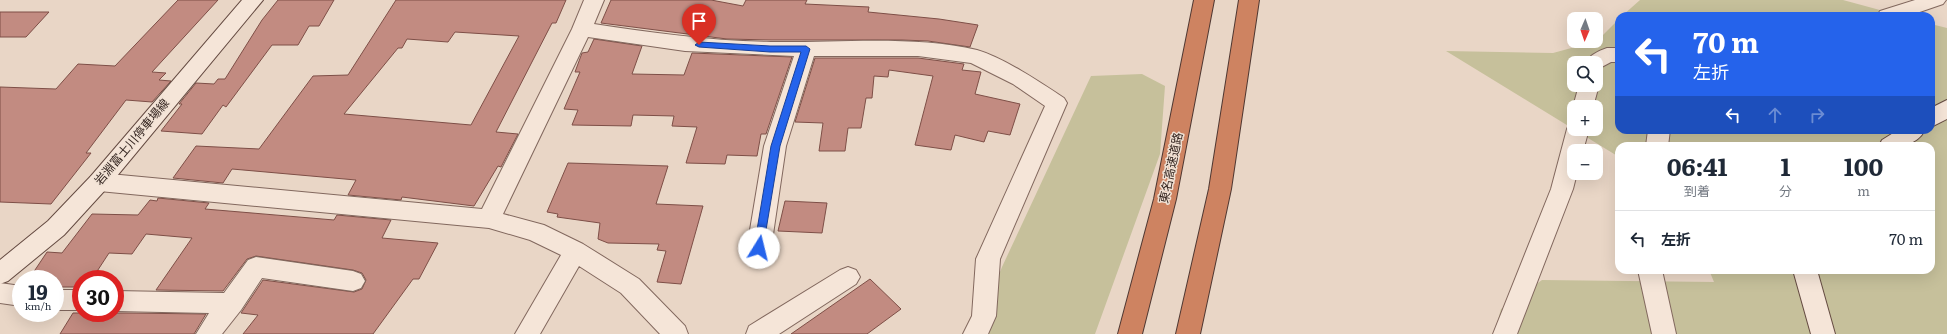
<!DOCTYPE html>
<html lang="ja">
<meta charset="utf-8">
<style>
:root{--surface:#fff;--page:#f6f6f7;--text:#1f2937;--muted:#747a83;--line:#e0e1e3}
body{margin:0;font-family:Literata,"Noto Sans JP",serif;background:var(--page);color:var(--text);height:100vh;display:flex;flex-direction:column;font-size:15px;white-space:nowrap}
*{box-sizing:border-box;margin:0}
p{font-size:13px;color:var(--muted)}
.icon{flex:none;width:22px;height:22px;fill:none;stroke:currentColor;stroke-width:2;stroke-linecap:round;stroke-linejoin:round}
.map{position:relative;flex:1;overflow:hidden}
.drawer{position:absolute;left:1615px;top:142px;width:320px;height:132px;display:flex;flex-direction:column;background:var(--surface);border-radius:12px;box-shadow:0 4px 16px #0002}
.drawer>*{flex:none}
.hud{position:absolute;left:1615px;top:12px;width:320px;height:122px;border-radius:12px;box-shadow:0 4px 16px #0002;background:#2563eb;color:#fff;overflow:hidden}
.needle{width:26px;rotate:182deg}
.fabs{position:absolute;left:1567px;top:12px;display:grid;gap:8px}
.fabs a{display:grid;place-items:center;width:36px;height:36px;border-radius:8px;background:var(--surface);box-shadow:0 4px 16px #0002;font-size:20px}
.speed{position:absolute;left:12px;top:270px;display:flex;gap:8px;font-size:20px;font-weight:700;text-align:center}
.speed>*{display:grid;place-content:center;width:52px;height:52px;border-radius:50%;background:var(--surface);box-shadow:0 4px 16px #0002;line-height:1}
.speed small{font-size:10px;font-weight:400}
.speed .limit{border:6px solid #d22;background:#fff;color:#111}
.pin{position:absolute;display:grid;place-items:center;width:34px;height:34px;color:#fff;margin:-41px -17px;border-radius:50% 50% 50% 0;rotate:-45deg;box-shadow:0 0 4px #0007}
.pin .icon{rotate:45deg}
.me{position:absolute;width:44px;margin:-22px;rotate:9deg;stroke-linejoin:round;filter:drop-shadow(0 0 3px #0008)}
.turn{display:flex;align-items:center;gap:14px;height:84px;padding:0 12px;font-size:18px}
.turn .icon{width:52px;height:52px;stroke-width:2.5}
.turn b{display:block;font-size:28px;line-height:34px}
.lanes{display:flex;align-items:center;height:38px;padding:0 12px;background:#0003;justify-content:center;gap:20px;direction:ltr}
.lanes .off{opacity:.35}
.eta{display:flex;justify-content:space-evenly;align-items:center;height:68px;text-align:center}
.eta b{font-size:24px;font-weight:700;line-height:28px}
ul{padding:0;list-style:none}
li{display:flex;align-items:center;gap:12px;height:56px;padding:0 12px;border-top:1px solid var(--line)}
li div{flex:1}
li b{display:block;font-size:15px}
li em{font-style:normal}
.map>svg:first-child{display:block}
.green{fill:#c6c09b;fill-rule:evenodd}
.building{fill:#c28b81;stroke:#7e4f47;fill-rule:evenodd}
.lines{fill:none;stroke-linecap:round;stroke-linejoin:round}
.street-casing{stroke:#82685e;stroke-width:2}
.secondary-casing{stroke:#644a41;stroke-width:2}
.highway-casing{stroke:#503832;stroke-width:2}
.street{fill:#f5e5d8;fill-rule:evenodd}
.secondary{fill:#f5e5d8;fill-rule:evenodd}
.highway{fill:#ce8361;fill-rule:evenodd}
.route{fill:#2563eb;stroke:#184099}
.labels{text-anchor:middle;stroke-width:3;stroke-linejoin:round;paint-order:stroke}
.street-label{font-size:12px;fill:#342520;stroke:#f1e2d5}
</style>
<div class="map">
<svg width="1947" height="334" viewBox="0 0 1947 334">
<rect width="100%" height="100%" fill="#e9d6c6"/>
<path class="green" d="M1640 0H1843L1902 16H1622Z
M1619 19V130H1931V24L1947 28V334H1494L1501 309 1542 280 1714 282 1709 270H1931V146H1619V157L1446 51 1553 53 1597 41ZM1574 63H1596V85H1574ZM1574 107H1596V129H1574Z
M1142 74 1165 86 1160 154 1095 334H975L1002 267 1091 76Z"/>
<path class="building" d="M178 0H218L152 72 166 73 159 80 171 81 152 102 126 100 86 153H91L51 204 0 202V87L56 89 78 64 115 66Z
M278 0H334L319 26H309L298 45H272L226 107 223 105 202 134 161 131 182 104H179L196 83 214 84 218 79H225L262 20Z
M396 0H566L556 23H552L496 132 518 134 501 167 498 166 474 206 402 197 401 200 348 195 356 180 232 169 223 183 173 178 196 146 259 149 313 76 348 75ZM455 32 519 36 471 125 344 114 398 48H402L407 39 448 42Z
M611 0H711L743 6 746 0H807L805 4 869 7 868 12 939 19 978 25 970 47 928 41 902 40H771L727 39 601 23Z
M0 12H49L26 37H0Z
M594 39 642 46 632 74 684 75 692 53 792 57 766 134H761L757 156 727 155 725 164 686 163 697 127 672 126 674 116 633 115 631 126 572 125 578 110 564 109 580 72H575L582 53 588 52Z
M815 58H918L964 64 962 70 981 72 975 94 1020 104 1010 135 988 131 984 142 955 135 951 150 915 145 933 76 889 70 888 77 874 76 872 98H866L861 128H848L845 151H819L823 123 795 122Z
M568 163 668 166 656 204 703 206 681 284 657 282 666 251 657 250 659 244 608 243 598 239 600 223 557 217 558 214 547 212Z
M158 198 209 203 205 209 334 220 337 215 391 220 382 238 438 243 419 279H413L373 334H243L258 315 241 313 263 280 354 292 362 289 366 280 362 273 353 270 256 256 247 259 223 291 156 290 192 238 146 234 132 254 109 253 92 279H81V287H55V279H29L47 252 62 253 92 214 138 215 150 200 157 201Z
M785 201 827 203 822 233 778 231Z
M870 279 901 309 867 334H791Z
M73 313H126L206 314 194 334H60Z"/>
<g class="lines">
<defs>
<path id="street" d="M584 0H604L594 24C653 33 712 41 771 42 835 43 915 35 977 50 1004 58 1040 82 1064 98L1067 103 1000 259 996 316 988 334H963L972 316 976 259 1045 106 1013 84 971 63 918 56H814L786 146 771 248 767 255 759 258 751 255 747 248 764 146 794 56 685 51 588 37 503 214 544 225 583 244 639 279 685 326 688 334H660L621 293 579 266 540 334H515L561 255 530 240 489 228 99 191 91 188 88 182 91 176 99 173 482 209 572 29Z
M1915 0H1946L1943 4 1908 16H1877L1880 11Z
M1607 48H1619V62H1611L1596 70V63H1585C1590 55 1598 51 1607 48Z
M1596 80 1599 85 1593 107H1574V110L1573 107 1579 85H1596Z
M1574 122V129H1589L1583 151H1574V173H1577L1573 189 1517 334H1493L1551 189 1567 129 1570 123Z
M1648 130H1670L1668 146H1646Z
M256 257 353 271 361 274 365 281 361 288 353 291 262 278 241 310 222 334H196L209 313 115 311V291L224 293 248 260Z
M848 267 856 270 860 277 856 284 779 334H746L749 326 840 270Z
M1638 270H1662L1676 334H1652Z
M0 283 21 286V306L0 303Z
M55 290H81V310H55Z"/>
<path id="secondary" d="M242 0H263L107 188 64 235 8 281 0 284V260L48 221 91 176Z
M1947 100V119L1931 127V108Z
M1898 130H1925C1915 148 1897 146 1879 146L1882 140Z
M1793 270H1817L1835 334H1811Z"/>
<path id="highway" d="M1194 0H1214L1176 199 1142 334H1118L1154 199Z
M1239 0H1259L1231 189 1200 334H1176L1209 189Z"/>
</defs>
<use href="#street" class="street-casing"/>
<use href="#secondary" class="secondary-casing"/>
<use href="#highway" class="highway-casing"/>
<use href="#street" class="street"/>
<use href="#secondary" class="secondary"/>
<use href="#highway" class="highway"/>
</g>
<path class="route" d="M699 42 770 46H806L810 49 780 146 763 248 759 251 754 248 771 146 801 52H770L699 47 695 45Z"/>
<g class="labels">
<g class="street-label">
<text transform="translate(132 142) rotate(-50)" y="4">岩淵富士川停車場線</text>
<text transform="translate(1171 168) rotate(-78)" y="4">東名高速道路</text>
</g>
</g>
</svg>
<div class="fabs">
<a><svg class="needle" viewBox="-14 -14 28 28"><path d="M0-13l5 13h-10z" fill="#e53935"/><path d="M0 13l5-13h-10z" fill="#747a83"/></svg></a>
<a><svg class="icon" aria-label="search" viewBox="0 0 24 24"><circle cx="10" cy="10" r="6"/><path d="M15 15l6 6"/></svg></a>
<a>+</a>
<a>−</a>
</div>
<div class="speed"><div>19<small>km/h</small></div><div class="limit">30</div></div>
<div class="pin" style="left:699px;top:45px;background:#d93025"><svg class="icon" aria-label="arrive" viewBox="0 0 24 24"><path d="M6 21V4h12l-3 4 3 4H6"/></svg></div>
<svg class="me" style="left:759px;top:248px" viewBox="-20 -20 40 40"><circle r="19" fill="#fff"/><path d="M0-13L10 11 0 6-10 11z" fill="#2563eb"/></svg>
<div class="hud">
<div class="turn"><svg class="icon" aria-label="left" viewBox="0 0 24 24"><path d="M17 20v-9H6M10 6l-5 5 5 5"/></svg><div><b>70 m</b>左折</div></div>
<div class="lanes"><svg class="icon" aria-label="left" viewBox="0 0 24 24"><path d="M17 20v-9H6M10 6l-5 5 5 5"/></svg><svg class="icon off" aria-label="ahead" viewBox="0 0 24 24"><path d="M12 20V5M6 11l6-6 6 6"/></svg><svg class="icon off" aria-label="right" viewBox="0 0 24 24"><path d="M7 20v-9h11M14 6l5 5-5 5"/></svg></div>
</div>
<section class="drawer">
<div class="eta">
<div><b>06:41</b><p>到着</p></div>
<div><b>1</b><p>分</p></div>
<div><b>100</b><p>m</p></div>
</div>
<ul>
<li><svg class="icon" aria-label="left" viewBox="0 0 24 24"><path d="M17 20v-9H6M10 6l-5 5 5 5"/></svg><div><b>左折</b></div><em>70 m</em></li>
</ul>
</section>
</div>
